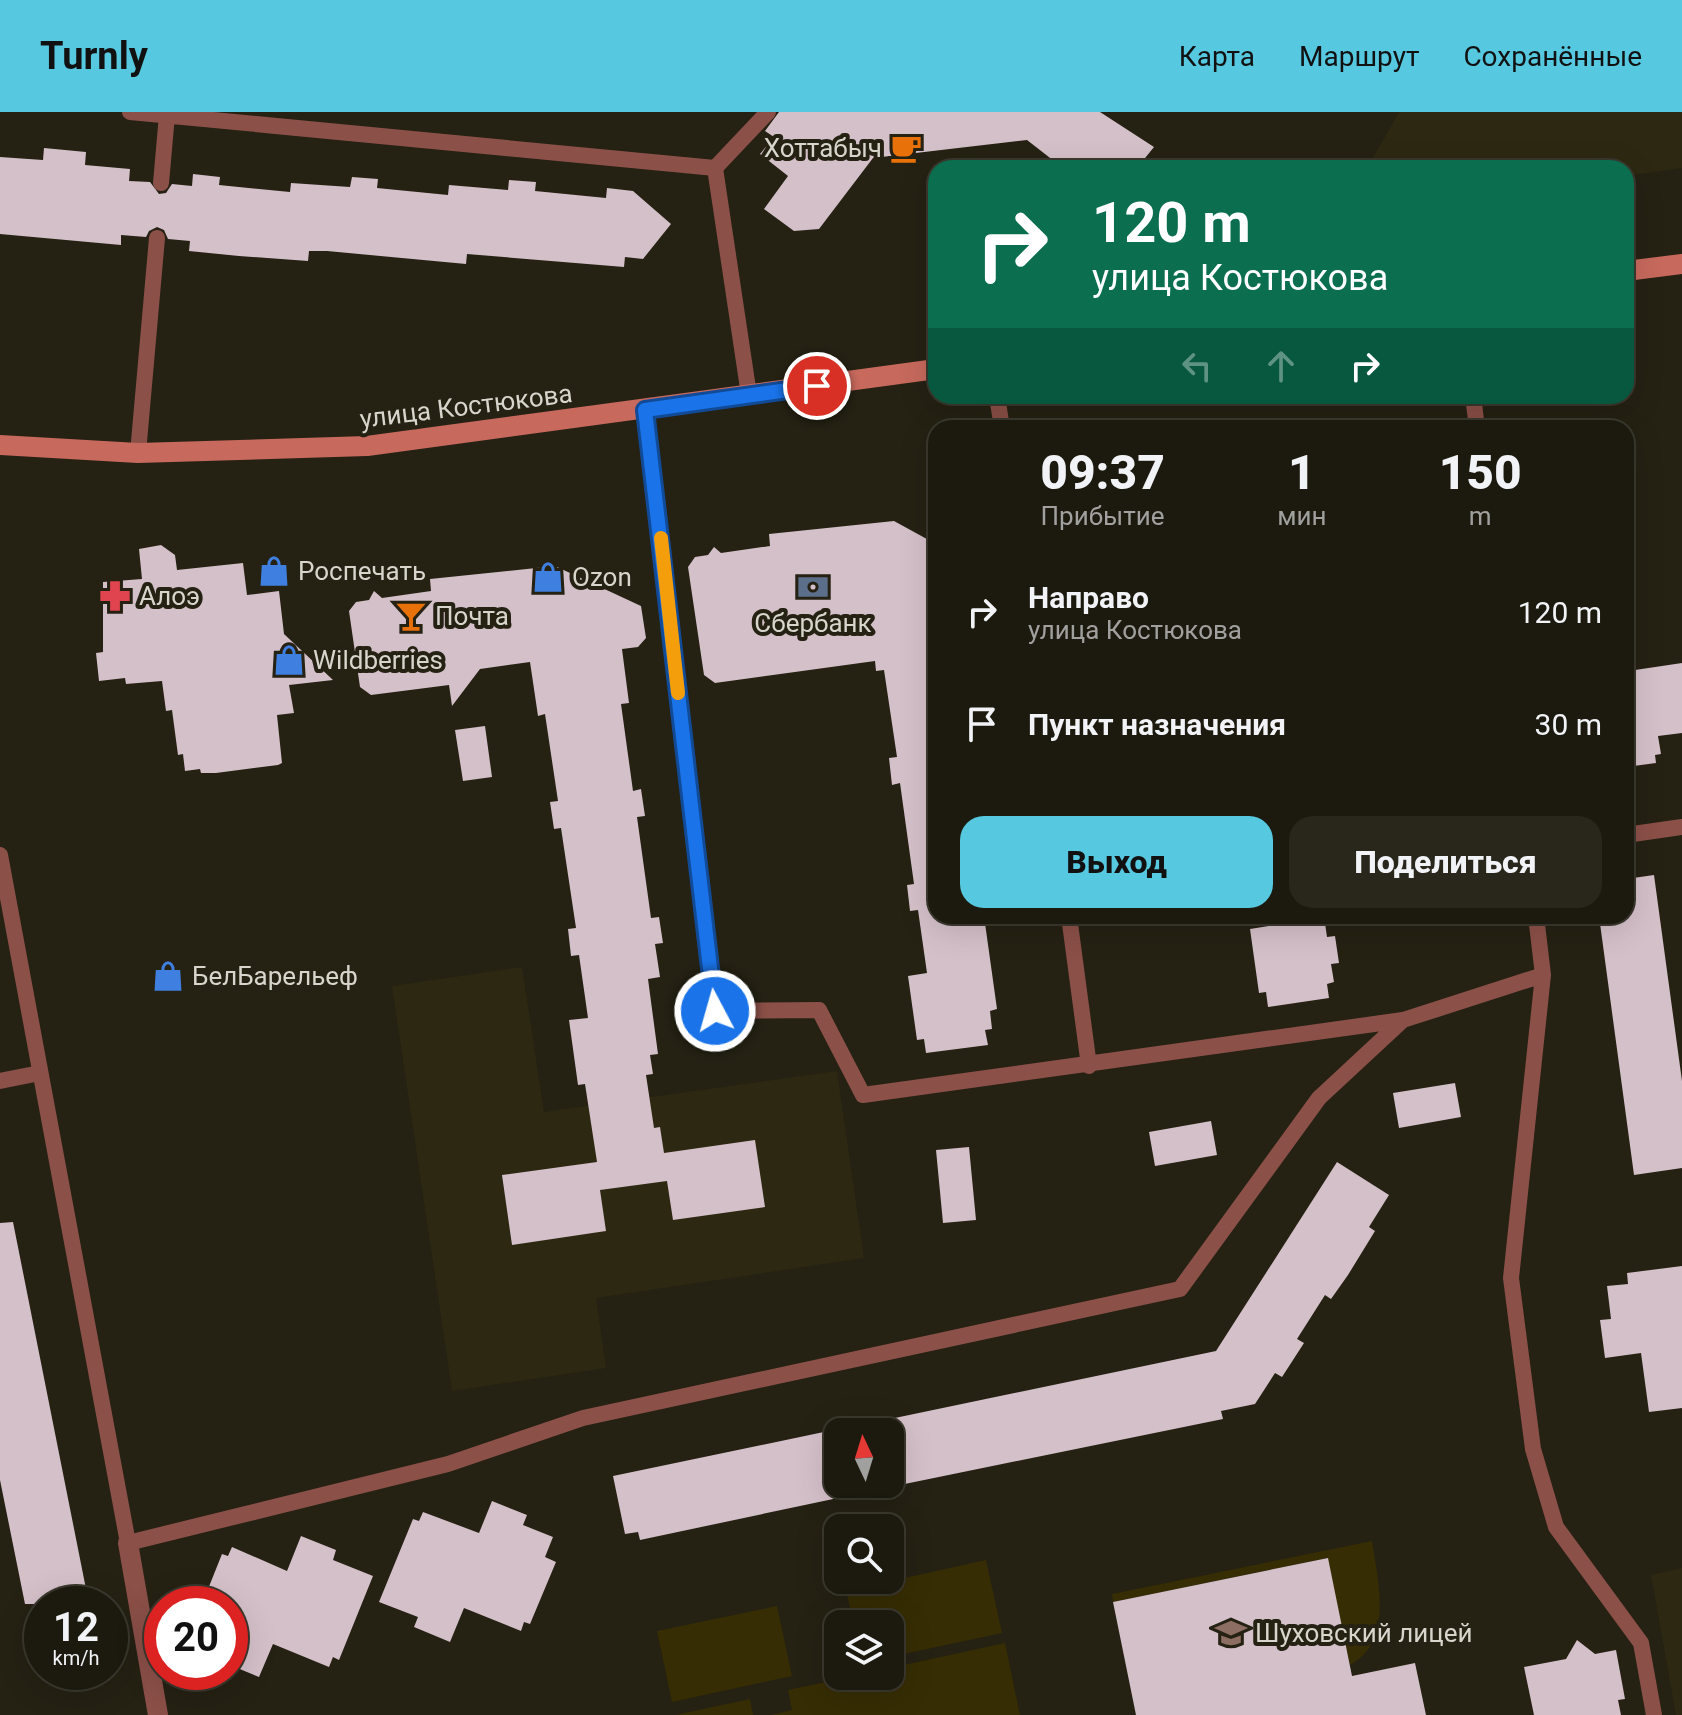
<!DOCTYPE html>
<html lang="ru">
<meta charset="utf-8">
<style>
:root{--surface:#1c190e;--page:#29261c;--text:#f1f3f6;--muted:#a0a09e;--line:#3a382e;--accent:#56c9e0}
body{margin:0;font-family:Roboto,sans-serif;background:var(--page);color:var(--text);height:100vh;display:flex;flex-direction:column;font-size:30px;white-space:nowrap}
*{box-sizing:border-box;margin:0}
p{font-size:26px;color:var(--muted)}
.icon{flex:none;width:44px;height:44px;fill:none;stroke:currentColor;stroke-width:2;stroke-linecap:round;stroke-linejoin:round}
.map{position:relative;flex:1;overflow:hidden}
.details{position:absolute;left:928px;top:308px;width:706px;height:504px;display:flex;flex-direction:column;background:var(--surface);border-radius:24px;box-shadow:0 8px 32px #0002,0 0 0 2px var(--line)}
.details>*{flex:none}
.banner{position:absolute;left:928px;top:48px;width:706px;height:244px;border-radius:24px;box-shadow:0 8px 32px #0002,0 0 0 2px var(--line);background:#0b6e4f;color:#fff;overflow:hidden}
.needle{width:52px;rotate:356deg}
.controls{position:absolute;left:824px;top:1306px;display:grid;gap:16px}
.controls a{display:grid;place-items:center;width:80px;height:80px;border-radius:16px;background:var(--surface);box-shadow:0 8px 32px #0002,0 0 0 2px var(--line);font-size:40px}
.speed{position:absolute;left:24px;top:1474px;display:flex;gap:16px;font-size:40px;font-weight:700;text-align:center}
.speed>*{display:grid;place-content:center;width:104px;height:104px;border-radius:50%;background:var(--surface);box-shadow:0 8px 32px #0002,0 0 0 2px var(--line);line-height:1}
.speed small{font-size:20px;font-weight:400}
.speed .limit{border:12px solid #d22;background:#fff;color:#111}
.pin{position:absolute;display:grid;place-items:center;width:68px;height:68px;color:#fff;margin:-34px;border:4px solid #fff;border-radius:50%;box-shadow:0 2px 8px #0007}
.me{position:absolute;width:88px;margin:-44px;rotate:354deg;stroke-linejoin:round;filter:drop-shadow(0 0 6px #0008)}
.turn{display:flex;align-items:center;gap:28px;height:168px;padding:0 32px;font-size:36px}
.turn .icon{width:104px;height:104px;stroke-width:2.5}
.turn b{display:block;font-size:56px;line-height:68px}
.lanes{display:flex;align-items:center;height:76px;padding:0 32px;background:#0003;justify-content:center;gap:40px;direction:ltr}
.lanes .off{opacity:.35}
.eta{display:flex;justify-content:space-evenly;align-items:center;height:136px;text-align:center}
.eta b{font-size:48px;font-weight:800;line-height:56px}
.action{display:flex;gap:16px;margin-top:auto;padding:16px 32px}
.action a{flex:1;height:92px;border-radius:24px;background:var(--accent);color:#111;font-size:32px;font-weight:800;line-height:92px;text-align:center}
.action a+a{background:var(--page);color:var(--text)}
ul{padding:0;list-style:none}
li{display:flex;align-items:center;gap:24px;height:112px;padding:0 32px}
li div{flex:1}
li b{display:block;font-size:30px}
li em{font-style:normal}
header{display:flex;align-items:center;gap:48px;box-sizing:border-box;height:112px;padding:0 40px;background:var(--accent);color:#111}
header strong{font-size:38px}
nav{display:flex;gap:44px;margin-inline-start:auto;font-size:28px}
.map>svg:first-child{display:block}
.built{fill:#2d2812}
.green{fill:#362d04}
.building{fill:#d4c0c9}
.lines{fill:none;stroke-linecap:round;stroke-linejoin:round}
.lane{stroke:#8b5048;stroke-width:16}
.street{stroke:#8b5048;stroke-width:20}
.secondary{stroke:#c7695d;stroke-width:20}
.route-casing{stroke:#114b97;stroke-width:20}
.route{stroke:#1a73e8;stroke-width:14}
.slow{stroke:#f59e0b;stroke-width:14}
.labels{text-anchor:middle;stroke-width:8;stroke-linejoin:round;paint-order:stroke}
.poi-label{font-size:26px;fill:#d7d5cc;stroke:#252113;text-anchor:start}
.street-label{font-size:26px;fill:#d7d5cc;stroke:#252113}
</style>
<header>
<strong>Turnly</strong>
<nav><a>Карта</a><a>Маршрут</a><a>Сохранённые</a></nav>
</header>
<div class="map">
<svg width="1682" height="1603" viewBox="0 0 1682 1603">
<rect width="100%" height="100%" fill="#252113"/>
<path class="built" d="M1399 0H1682V56L1626 64V56H1367Z
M522 855 544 1000 837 959 864 1146 596 1186 606 1256 452 1279 392 874Z
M1682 1456V1603H1676L1651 1463Z"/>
<path class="green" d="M1372 1429C1378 1469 1394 1529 1350 1553L1327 1446 1113 1490 1112 1482Z
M986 1448 1002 1521 890 1545V1512H854L846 1479Z
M777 1494 792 1564 672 1590 657 1519Z
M1005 1531 1020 1603H771L792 1598 788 1578 854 1564H890V1556Z
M750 1587 753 1603H675Z"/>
<path class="building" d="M779 0H1100L1154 35 1137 56H1063L1027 28 873 46 819 117 794 119 764 97 788 64 760 42 774 25 765 19Z
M44 36 86 40 85 53 130 57 129 69 150 70 159 82 166 81 172 72 192 74 193 62 220 65 219 73 290 80 291 71 350 75 352 65 378 67 377 76 448 83 449 73 508 78 509 68 536 70 535 79 606 86 607 76 633 79 671 112 643 147 625 145 624 155 467 142 466 152 327 139H309L308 149 239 144 189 139 190 129 168 127 164 118 157 115 149 119 146 125 121 123V133L0 122V45L43 48Z
M894 409 936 432V804H984L997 897 990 899 992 917 985 918 988 933 926 941 924 927 917 928 908 864 927 861 918 798 910 799 907 773 914 772 900 671 892 673 889 646 897 645 884 558 876 559 875 549 715 571 704 563 688 455 695 445 708 443 714 435 721 441 770 434 769 422Z
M161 433 175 443 177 458 243 451 247 483 279 479 284 522 333 568 289 573 294 601 277 603 282 651 278 653 216 661H201L200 657 185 659 183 642 178 643 172 598 166 599 162 569 126 572 125 566 99 569 96 541 103 540V470L142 467 139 437Z
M555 454 641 494 646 526 638 535 622 537 629 591 621 592 633 679 641 677 645 704 637 705 651 806 659 805 663 831 655 832 660 865 648 867 658 942 650 943 653 962 646 963 654 1016 660 1015 664 1041 755 1028 765 1095 673 1108 667 1069 600 1078 606 1119 512 1133 502 1063 597 1050 585 972 578 973 569 908 588 906 579 843 571 844 568 817 576 816 561 716 554 717 550 690 558 689 545 602 538 604 530 550 480 557 452 594 449 573 371 583 360 575 349 499 356 490 369 488 374 479 382 486 431 479 430 467Z
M1682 551V621L1658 624 1661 642 1655 643 1656 651 1626 655V570L1636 568 1635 558Z
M485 614 492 665 463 669 455 618Z
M1654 763 1682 969V1056L1634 1063 1599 804H1626V767Z
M1275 804H1324L1327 825 1335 824 1339 851 1331 852 1334 870 1327 872 1329 886 1268 895 1266 880 1259 881 1250 817 1276 813Z
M1455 971 1461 1005 1399 1016 1393 981Z
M1211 1009 1217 1043 1155 1054 1149 1020Z
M969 1035 976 1108 943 1111 936 1038Z
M1337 1050 1389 1083 1369 1115 1375 1119 1348 1163 1331 1187 1325 1183 1297 1227 1304 1231 1282 1265 1275 1261 1255 1292 1221 1299 1223 1307 890 1375V1307L1216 1239Z
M13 1110 89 1492H25L0 1368V1111Z
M1682 1154V1296L1649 1300 1641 1241 1605 1246 1600 1208 1611 1207 1607 1174 1628 1172 1627 1161Z
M838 1317V1386L640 1428 638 1420 625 1422 613 1364Z
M492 1389 527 1403 523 1413 553 1425 545 1445 556 1450 530 1512 524 1510 521 1519 464 1496 450 1530 414 1515 418 1505 379 1490 413 1407 419 1409 423 1400 479 1421Z
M301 1424 336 1438 333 1448 373 1464 339 1548 333 1545 329 1555 273 1532 259 1565 230 1553V1492H202L222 1442 228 1444 232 1435 287 1459Z
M1328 1446 1352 1564 1415 1551 1426 1603H1136L1113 1490Z
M1577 1528 1595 1542 1616 1538 1625 1587 1618 1588 1621 1603H1534L1524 1555 1566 1547Z"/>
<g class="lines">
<path class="lane" d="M130 0 715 56
M715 56 749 283
M715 56 768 0
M161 71 167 3
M997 284 1002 316
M1473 284 1477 316
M645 298 715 899 819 898 863 983 1403 908 1543 863 1536 804
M138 341 157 126
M1626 723 1682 715
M0 743 128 1431 448 1352 583 1306 1180 1177 1319 986 1403 908
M1069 804 1089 954
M1543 863 1511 1166 1533 1337 1556 1415 1641 1531 1654 1603
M0 969 40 961"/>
<path class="street" d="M128 1431 158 1603"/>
<path class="secondary" d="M1626 159 1682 152
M0 333 138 341 367 334 936 257"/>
</g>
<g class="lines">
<defs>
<path id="route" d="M715 899 645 298 817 274"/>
</defs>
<use href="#route" class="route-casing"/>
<use href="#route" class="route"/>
<path class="slow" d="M661 426 678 581"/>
</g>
<defs>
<symbol id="cafe-bare" viewBox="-9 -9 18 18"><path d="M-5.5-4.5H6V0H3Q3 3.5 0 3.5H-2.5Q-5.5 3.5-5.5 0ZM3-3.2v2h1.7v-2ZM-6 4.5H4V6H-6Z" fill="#e8710a" stroke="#252113" stroke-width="2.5" paint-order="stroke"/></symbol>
<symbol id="shop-bare" viewBox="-9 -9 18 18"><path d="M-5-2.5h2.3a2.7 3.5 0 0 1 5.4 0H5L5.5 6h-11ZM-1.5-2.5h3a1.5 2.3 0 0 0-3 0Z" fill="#3f7fe0" stroke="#252113" stroke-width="2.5" paint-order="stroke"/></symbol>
<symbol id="bank-bare" viewBox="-9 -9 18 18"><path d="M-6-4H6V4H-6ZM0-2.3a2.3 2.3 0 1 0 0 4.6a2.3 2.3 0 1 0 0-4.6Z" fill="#5c6f8a" stroke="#252113" stroke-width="2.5" paint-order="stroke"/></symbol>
<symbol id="pharmacy-bare" viewBox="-9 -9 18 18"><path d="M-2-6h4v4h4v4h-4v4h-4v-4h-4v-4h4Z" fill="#e0444e" stroke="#252113" stroke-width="2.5" paint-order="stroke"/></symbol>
<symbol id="bar-bare" viewBox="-9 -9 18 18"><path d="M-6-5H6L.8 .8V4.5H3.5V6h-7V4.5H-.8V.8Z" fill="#e8710a" stroke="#252113" stroke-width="2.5" paint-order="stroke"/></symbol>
<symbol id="school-bare" viewBox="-9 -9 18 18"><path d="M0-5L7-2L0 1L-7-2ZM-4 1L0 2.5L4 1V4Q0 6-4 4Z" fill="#8d6e63" stroke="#252113" stroke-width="2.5" paint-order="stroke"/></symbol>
</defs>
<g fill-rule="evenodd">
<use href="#cafe-bare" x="884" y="14" width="44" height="44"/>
<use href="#shop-bare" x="252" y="437" width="44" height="44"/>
<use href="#shop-bare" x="526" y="443" width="44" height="44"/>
<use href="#bank-bare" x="791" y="453" width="44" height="44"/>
<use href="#pharmacy-bare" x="93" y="462" width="44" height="44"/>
<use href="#bar-bare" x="389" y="482" width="44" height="44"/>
<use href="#shop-bare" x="267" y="526" width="44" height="44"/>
<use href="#shop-bare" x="146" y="842" width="44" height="44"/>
<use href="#school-bare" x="1209" y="1499" width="44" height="44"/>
</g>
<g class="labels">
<g class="poi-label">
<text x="882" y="45" text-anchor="end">Хоттабыч</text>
<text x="298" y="468">Роспечать</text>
<text x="572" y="474">Ozon</text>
<text x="139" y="493">Алоэ</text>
<text x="435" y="513">Почта</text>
<text x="813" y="520" text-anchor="middle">Сбербанк</text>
<text x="313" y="557">Wildberries</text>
<text x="192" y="873">БелБарельеф</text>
<text x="1255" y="1530">Шуховский лицей</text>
</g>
<g class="street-label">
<text transform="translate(466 294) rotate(-7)" y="9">улица Костюкова</text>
</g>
</g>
</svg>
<div class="controls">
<a><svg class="needle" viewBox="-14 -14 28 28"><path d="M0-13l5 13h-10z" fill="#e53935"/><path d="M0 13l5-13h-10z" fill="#a0a09e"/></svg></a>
<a><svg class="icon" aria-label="search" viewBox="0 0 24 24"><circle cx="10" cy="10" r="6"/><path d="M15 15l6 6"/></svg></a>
<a><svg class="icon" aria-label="layers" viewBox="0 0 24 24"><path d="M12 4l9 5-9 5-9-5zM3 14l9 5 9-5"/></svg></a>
</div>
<div class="speed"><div>12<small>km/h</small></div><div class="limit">20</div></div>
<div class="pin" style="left:817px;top:274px;background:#d93025"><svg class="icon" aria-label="arrive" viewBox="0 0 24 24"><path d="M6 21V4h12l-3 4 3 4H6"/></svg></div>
<svg class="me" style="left:715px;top:899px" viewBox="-20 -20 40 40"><circle r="17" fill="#1a73e8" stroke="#fff" stroke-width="3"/><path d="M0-11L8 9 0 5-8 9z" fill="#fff"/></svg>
<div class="banner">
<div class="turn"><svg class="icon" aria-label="right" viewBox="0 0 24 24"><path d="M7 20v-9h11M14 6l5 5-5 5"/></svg><div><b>120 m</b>улица Костюкова</div></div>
<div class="lanes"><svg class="icon off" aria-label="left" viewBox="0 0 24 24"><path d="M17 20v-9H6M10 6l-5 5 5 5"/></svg><svg class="icon off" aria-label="ahead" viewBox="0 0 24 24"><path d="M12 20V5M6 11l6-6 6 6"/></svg><svg class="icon" aria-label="right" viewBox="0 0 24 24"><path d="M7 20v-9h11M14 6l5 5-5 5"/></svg></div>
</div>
<section class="details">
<div class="eta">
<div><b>09:37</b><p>Прибытие</p></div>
<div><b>1</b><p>мин</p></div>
<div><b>150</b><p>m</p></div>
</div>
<ul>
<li><svg class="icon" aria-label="right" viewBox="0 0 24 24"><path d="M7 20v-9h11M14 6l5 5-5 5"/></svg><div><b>Направо</b><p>улица Костюкова</p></div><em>120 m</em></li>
<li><svg class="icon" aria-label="arrive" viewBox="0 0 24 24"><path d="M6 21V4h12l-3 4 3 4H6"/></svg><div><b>Пункт назначения</b></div><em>30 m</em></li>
</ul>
<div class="action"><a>Выход</a><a>Поделиться</a></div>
</section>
</div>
